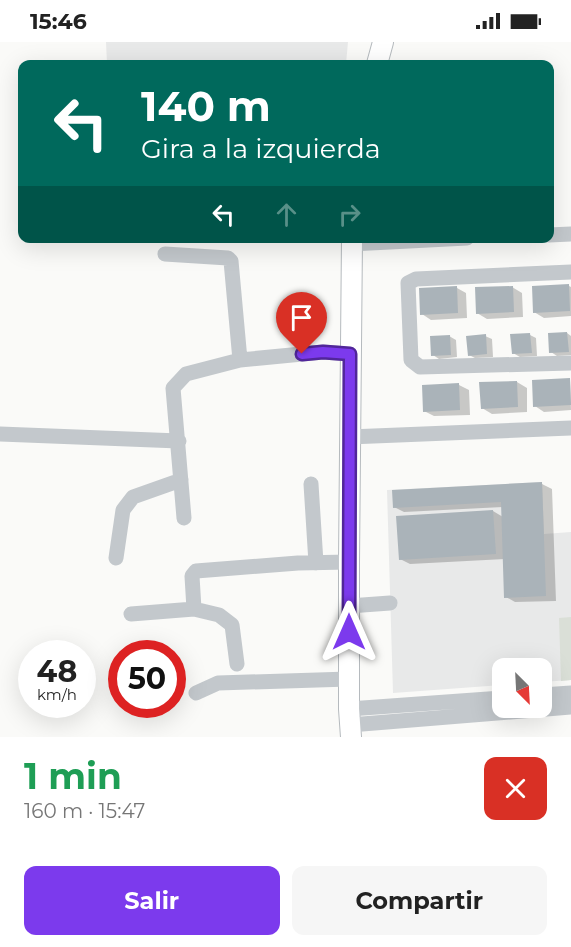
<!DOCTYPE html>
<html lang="es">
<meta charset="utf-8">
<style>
:root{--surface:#fff;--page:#f6f6f6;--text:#222;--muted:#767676;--accent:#7c3aed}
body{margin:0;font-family:Montserrat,sans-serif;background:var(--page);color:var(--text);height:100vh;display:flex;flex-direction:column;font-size:22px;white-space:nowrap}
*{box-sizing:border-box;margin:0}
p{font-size:20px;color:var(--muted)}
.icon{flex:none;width:33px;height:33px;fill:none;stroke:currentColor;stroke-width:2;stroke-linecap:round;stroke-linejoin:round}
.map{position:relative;height:695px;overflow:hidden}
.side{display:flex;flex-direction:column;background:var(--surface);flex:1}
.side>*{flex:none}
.hud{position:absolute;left:18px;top:18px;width:536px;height:183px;border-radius:12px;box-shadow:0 6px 24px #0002;background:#00695c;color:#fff;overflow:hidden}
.needle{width:39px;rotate:156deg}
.fabs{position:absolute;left:492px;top:616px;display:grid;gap:12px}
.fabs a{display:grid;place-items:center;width:60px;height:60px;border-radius:12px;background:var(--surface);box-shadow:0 6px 24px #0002;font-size:30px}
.speed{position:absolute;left:18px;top:598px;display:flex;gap:12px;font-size:30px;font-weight:700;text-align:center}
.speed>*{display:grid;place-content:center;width:78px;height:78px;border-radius:50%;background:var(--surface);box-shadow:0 6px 24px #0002;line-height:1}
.speed small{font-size:15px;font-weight:400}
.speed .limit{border:9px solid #d22;background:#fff;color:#111}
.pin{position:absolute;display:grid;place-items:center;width:51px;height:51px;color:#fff;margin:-62px -26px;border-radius:50% 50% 50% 0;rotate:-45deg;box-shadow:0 0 6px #0007}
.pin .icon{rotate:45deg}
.me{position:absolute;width:66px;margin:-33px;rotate:0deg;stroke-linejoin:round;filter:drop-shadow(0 0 4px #0008)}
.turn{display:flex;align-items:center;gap:21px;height:126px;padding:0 24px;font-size:27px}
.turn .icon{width:78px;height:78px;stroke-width:2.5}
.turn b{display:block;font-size:42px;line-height:51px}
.lanes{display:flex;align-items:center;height:57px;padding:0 24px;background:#0003;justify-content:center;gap:30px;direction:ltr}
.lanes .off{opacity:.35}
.round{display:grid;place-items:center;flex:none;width:63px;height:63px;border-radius:12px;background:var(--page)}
.headline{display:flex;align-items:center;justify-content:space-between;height:102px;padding:0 24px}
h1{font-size:36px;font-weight:700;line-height:45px;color:#1e9e55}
.primary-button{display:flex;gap:12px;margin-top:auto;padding:12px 24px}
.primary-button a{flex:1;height:69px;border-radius:12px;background:var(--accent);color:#fff;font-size:24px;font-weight:700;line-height:69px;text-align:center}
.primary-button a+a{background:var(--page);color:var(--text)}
.status{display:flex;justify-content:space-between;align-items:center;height:42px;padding:0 30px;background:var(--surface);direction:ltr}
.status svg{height:16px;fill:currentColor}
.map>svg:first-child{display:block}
.built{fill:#e8e9e9}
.green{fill:#dadfd7}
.shadow{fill:#0003}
.building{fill:#aab3b9}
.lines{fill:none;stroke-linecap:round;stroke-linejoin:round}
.major-casing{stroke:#b5babe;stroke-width:22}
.minor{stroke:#c3c8cc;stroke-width:15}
.major{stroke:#fff;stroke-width:20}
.route-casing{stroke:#51269a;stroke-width:15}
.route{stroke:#7c3aed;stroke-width:10}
</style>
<div class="status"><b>15:46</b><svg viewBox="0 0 49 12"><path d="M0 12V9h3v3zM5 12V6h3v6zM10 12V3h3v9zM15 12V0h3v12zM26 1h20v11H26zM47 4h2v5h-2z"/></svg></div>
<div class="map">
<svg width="571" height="695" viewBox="0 0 571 695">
<rect width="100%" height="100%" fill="#fafaf8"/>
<path class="built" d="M106 0H348L346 22H107Z
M542 440 544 492 571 490V638L542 640V627H502V643L393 651 387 448Z"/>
<path class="green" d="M571 575V638L561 639 559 576Z"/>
<path class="shadow" d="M569 244 571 245V274L544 276 534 270Z
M512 245 522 251 523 275 487 277 477 271Z
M457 246 466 251 467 276 431 278 422 272Z
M567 291 571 294V313L557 314 551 310Z
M530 293 536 296 537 314 520 315 513 311Z
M449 294 456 298 457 315 439 317 433 313Z
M485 294 492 297 493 315 475 316 469 313Z
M570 338 571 368 544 370 535 364Z
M517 340 527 346V370L492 372 482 366Z
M459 343 469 348 470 373 434 374 424 369Z
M542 442 552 447 556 559 515 560 506 555 505 517 410 522 400 517 493 469 503 475V465L404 470 394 465V449Z"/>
<path class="building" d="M569 242 570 269 533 271 532 244Z
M457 244 458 271 420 273 419 246Z
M513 244 514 270 476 272 475 245Z
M567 290 569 310 549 311 548 291Z
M530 291 532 311 512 312 510 292Z
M486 292 487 312 468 314 466 294Z
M450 293 451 313 431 314 430 294Z
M570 336 571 363 533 365 532 338Z
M517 339 518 365 481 367 479 340Z
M459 341 460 368 423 370 422 343Z
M542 440 546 554 504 556 501 460 393 466 392 448Z
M493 468 496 512 399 518 396 474Z"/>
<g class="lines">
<defs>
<path id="major" d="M377 22 383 0
M351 695 349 667V520L352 196"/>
</defs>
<use href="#major" class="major-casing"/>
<path class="minor" d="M549 193 571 192
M351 202 467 196
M165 212 228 216 231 219 240 318
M571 230 416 237 408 241 411 318 420 325 571 321
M0 392 179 399
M349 395 571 386
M311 442 316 521
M184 476 173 346 186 332 240 318 323 310 350 312
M116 516 123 468 133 455 181 438
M349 564 390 561
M131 572 194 567
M237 622 232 583 219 573 194 567 192 534 196 529 298 521 349 520
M196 651 218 641 349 637
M542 653 571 651
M349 667 502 656
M350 683 571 665"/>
<use href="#major" class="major"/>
</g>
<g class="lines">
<defs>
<path id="route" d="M302 312 323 310 350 312 349 590"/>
</defs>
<use href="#route" class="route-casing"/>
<use href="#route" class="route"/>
</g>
</svg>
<div class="fabs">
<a><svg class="needle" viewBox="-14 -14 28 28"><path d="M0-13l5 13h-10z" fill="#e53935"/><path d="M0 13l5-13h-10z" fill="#767676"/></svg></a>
</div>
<div class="speed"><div>48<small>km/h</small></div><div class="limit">50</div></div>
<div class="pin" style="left:302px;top:312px;background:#d93025"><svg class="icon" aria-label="arrive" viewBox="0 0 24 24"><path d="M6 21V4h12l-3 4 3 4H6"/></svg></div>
<svg class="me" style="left:349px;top:590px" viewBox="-20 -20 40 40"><path d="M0-17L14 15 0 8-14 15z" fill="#7c3aed" stroke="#fff" stroke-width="4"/></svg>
<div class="hud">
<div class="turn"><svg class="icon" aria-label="left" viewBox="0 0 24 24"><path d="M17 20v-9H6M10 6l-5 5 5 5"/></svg><div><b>140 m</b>Gira a la izquierda</div></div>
<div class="lanes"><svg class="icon" aria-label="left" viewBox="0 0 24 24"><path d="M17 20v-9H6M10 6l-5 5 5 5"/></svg><svg class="icon off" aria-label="ahead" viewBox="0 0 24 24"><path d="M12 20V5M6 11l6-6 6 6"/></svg><svg class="icon off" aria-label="right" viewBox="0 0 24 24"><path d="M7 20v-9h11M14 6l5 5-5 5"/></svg></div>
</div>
</div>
<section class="side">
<div class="headline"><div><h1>1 min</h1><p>160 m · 15:47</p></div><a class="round" style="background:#d93025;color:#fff"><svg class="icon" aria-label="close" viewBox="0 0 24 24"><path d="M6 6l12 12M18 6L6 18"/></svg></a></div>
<div class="primary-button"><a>Salir</a><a>Compartir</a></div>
</section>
